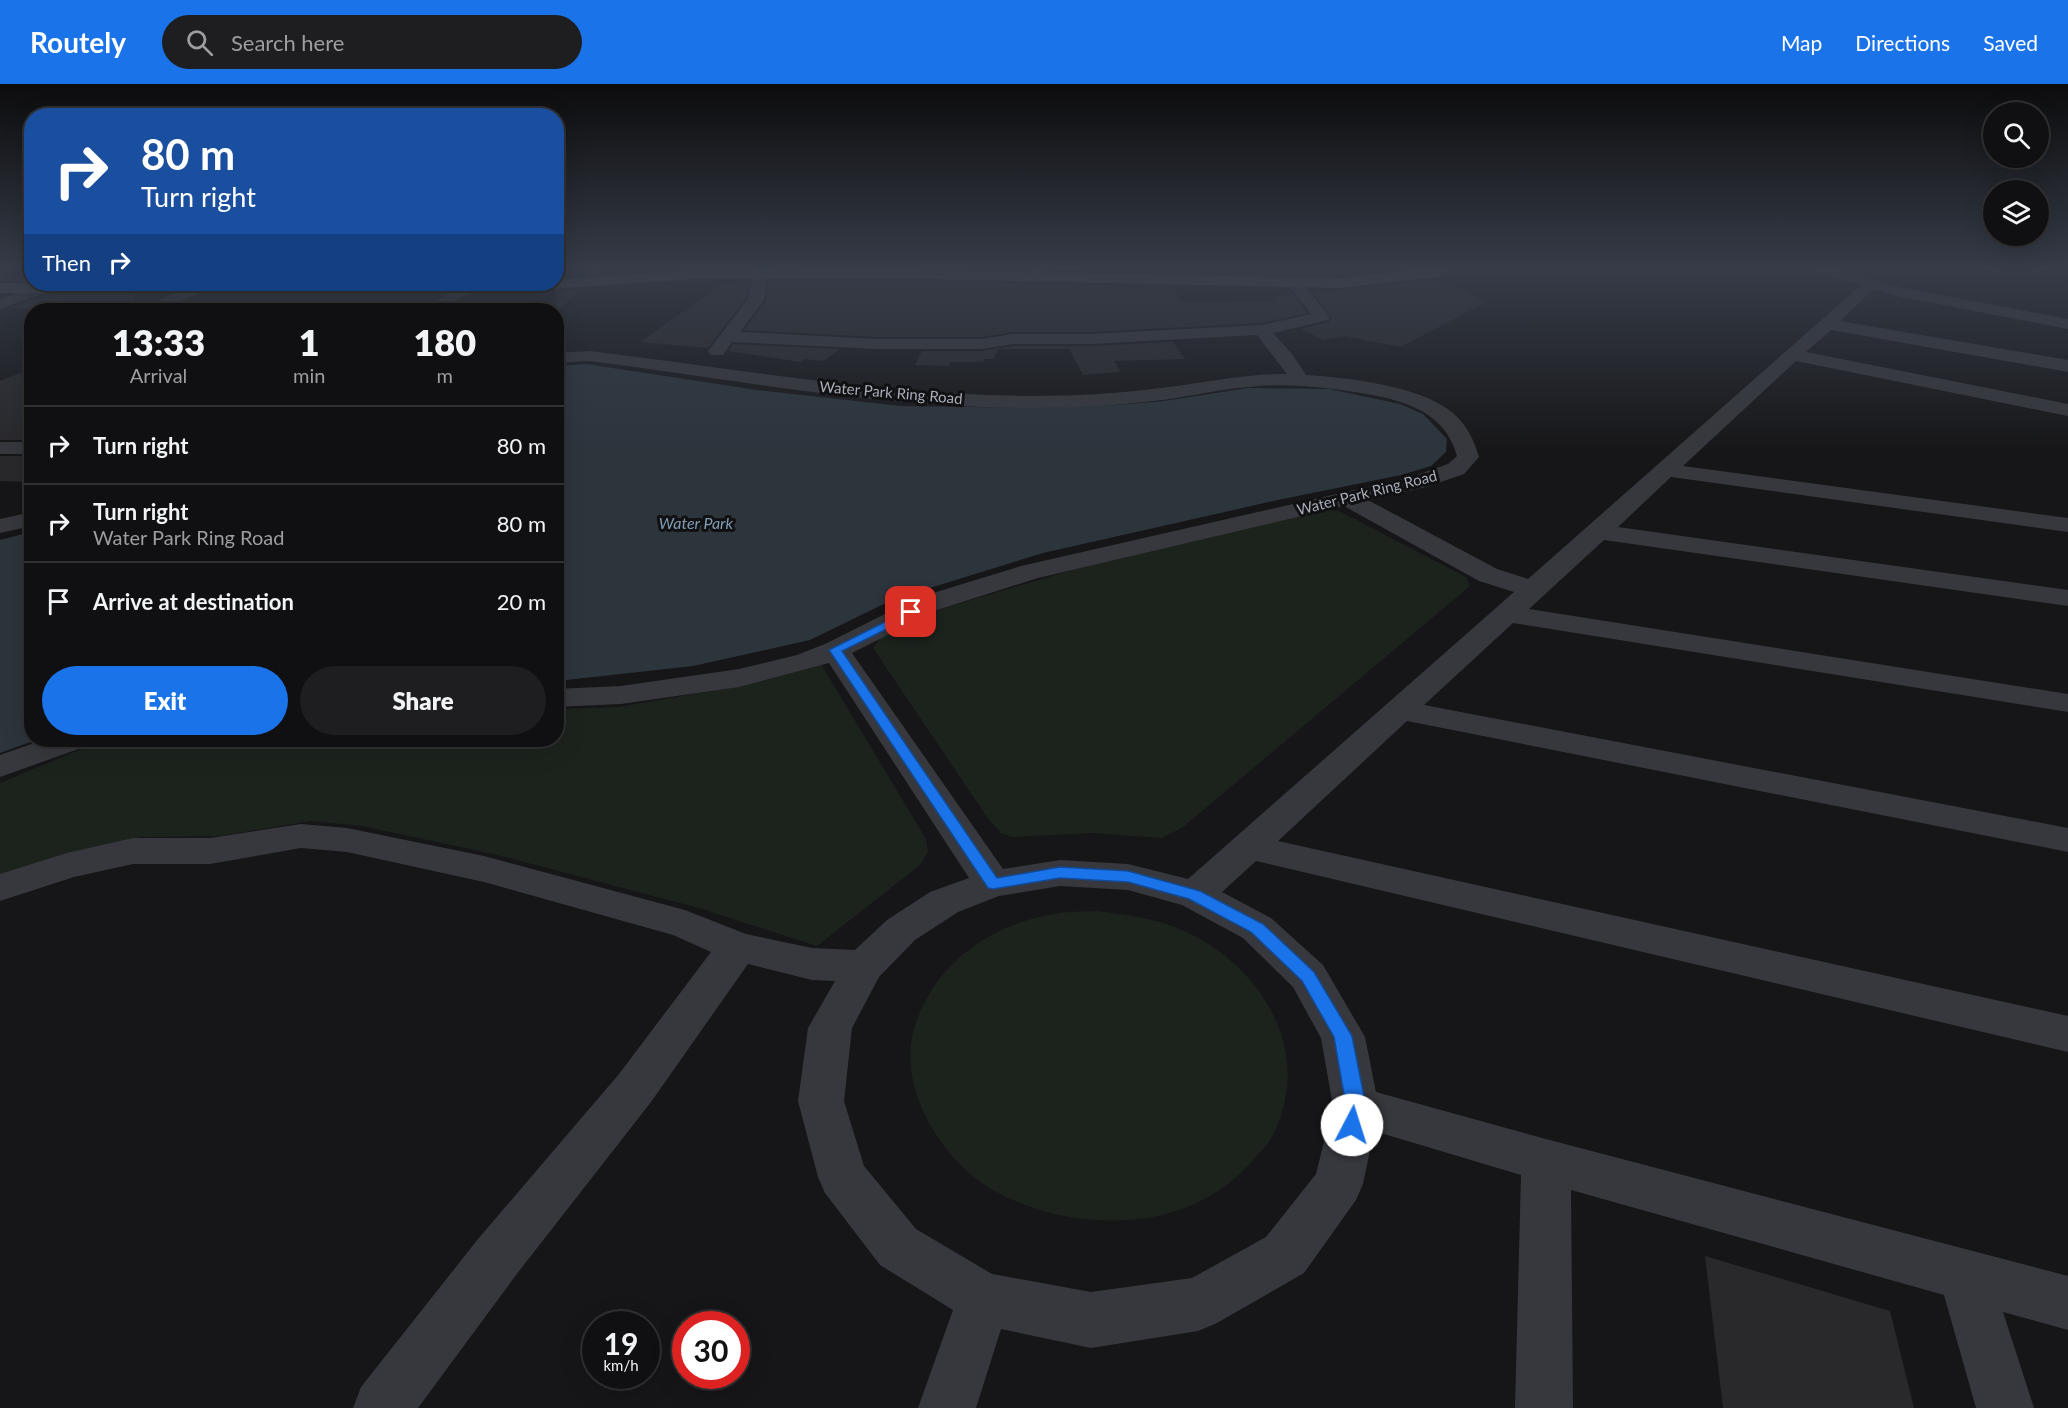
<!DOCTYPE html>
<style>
:root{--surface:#101012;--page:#1e1e20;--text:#f1f3f6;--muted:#9c9d9f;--line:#303032;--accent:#1a73e8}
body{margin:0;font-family:Lato,sans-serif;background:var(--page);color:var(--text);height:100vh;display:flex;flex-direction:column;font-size:22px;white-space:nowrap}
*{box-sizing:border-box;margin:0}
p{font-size:20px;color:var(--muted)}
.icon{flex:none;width:33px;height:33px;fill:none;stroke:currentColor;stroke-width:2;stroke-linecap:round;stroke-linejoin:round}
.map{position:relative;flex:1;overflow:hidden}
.panel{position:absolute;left:24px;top:219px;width:540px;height:444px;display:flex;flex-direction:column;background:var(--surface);border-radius:24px;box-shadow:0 6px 24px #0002,0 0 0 2px var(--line)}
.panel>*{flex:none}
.guide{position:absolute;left:24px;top:24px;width:540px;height:183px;border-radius:24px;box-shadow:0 6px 24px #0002,0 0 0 2px var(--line);background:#1a4fa0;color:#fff;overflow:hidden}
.tools{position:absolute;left:1983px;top:18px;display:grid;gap:12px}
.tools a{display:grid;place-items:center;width:66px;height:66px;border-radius:50%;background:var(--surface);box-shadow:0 6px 24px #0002,0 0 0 2px var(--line);font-size:30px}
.speed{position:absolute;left:582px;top:1227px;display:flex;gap:12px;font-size:30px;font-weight:700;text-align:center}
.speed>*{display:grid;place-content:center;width:78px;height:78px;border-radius:50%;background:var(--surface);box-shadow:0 6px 24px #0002,0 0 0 2px var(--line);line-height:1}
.speed small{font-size:15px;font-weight:400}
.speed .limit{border:9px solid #d22;background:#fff;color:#111}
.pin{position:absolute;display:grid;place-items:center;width:51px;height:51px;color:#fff;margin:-26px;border-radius:12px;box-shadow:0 3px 9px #0006}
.me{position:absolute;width:66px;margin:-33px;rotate:5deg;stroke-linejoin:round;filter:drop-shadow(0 0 4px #0008)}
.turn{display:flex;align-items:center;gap:21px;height:126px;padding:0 18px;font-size:27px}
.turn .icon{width:78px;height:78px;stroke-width:2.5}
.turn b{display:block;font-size:42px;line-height:51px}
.then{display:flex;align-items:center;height:57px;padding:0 18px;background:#0003;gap:12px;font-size:22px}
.eta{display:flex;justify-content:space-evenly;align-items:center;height:102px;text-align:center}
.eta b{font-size:36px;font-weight:800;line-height:42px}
.button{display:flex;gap:12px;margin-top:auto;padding:12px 18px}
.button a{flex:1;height:69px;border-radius:36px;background:var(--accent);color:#fff;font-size:24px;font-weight:800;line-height:69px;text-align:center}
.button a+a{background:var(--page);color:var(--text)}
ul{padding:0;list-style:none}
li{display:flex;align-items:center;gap:18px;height:78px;padding:0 18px;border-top:2px solid var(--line)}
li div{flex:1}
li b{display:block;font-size:22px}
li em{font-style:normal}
header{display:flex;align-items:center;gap:36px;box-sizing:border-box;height:84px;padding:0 30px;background:var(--accent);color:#fff}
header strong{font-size:28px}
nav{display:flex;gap:33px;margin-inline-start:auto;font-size:21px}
.search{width:420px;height:54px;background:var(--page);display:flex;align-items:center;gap:15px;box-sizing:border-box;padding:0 21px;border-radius:33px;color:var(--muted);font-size:22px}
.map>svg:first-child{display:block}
.green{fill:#1c231d}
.water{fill:#2c353c}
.building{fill:#29292c}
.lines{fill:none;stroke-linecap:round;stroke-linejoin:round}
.minor{fill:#37383d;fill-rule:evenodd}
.major{fill:#53555c;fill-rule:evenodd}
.route{fill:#1a73e8;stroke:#114b97;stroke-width:1.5}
.labels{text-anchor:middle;stroke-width:6;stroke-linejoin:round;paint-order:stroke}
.far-street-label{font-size:15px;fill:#a8adb8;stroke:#111113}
.far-water-label{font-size:16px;font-style:italic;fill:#7f9bb3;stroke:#111113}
</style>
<header>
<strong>Routely</strong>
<div class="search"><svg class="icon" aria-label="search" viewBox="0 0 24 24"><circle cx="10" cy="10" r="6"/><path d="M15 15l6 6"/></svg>Search here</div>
<nav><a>Map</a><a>Directions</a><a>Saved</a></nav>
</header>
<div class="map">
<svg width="2068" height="1324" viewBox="0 0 2068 1324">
<rect width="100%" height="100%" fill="#161618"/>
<path class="green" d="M1322 425 1339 427 1466 493 1470 502 1183 743 1162 754 1092 749 1012 753 1001 749 989 736 873 564 883 551 941 525 1072 486Z
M821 580 926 755 928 768 920 781 817 862 699 824 498 771 362 742 311 737 219 752 141 753 69 769 0 791V699L79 666 122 656H556L557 625 619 623 734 603Z
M1097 827C1126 831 1155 834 1182 846 1260 880 1314 965 1274 1049 1271 1056 1264 1064 1258 1070 1234 1102 1193 1126 1153 1133 1099 1142 1044 1134 995 1107 946 1080 901 1012 912 954 918 922 937 893 961 872 987 850 1020 835 1054 830 1068 827 1083 828 1097 827Z"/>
<path class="water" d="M586 280 757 306 901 322 1038 324 1118 321 1164 317 1248 304 1329 305 1400 320 1423 330 1447 355 1446 368 1431 382 1401 391 1278 416 1043 469 894 515 810 556 693 582 557 597 556 282Z
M31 448 32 656H36L0 669V456Z"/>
<path class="building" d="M556 183H608L600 190 556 193Z
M1056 183H1107L1108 188 1056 187Z
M0 189 32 190V197H0Z
M1438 195 1486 218 1401 263 1344 252 1324 256 1300 245 1329 238 1332 234 1313 209Z
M882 196 1108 201V205L1173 204 1182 218 1276 217 1273 213 1293 211 1307 229 1262 239 1091 248H1013L981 253H877L744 246 766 217 769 197Z
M749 198 746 214 708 264 640 258 724 199Z
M583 205 556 228V207Z
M45 211H133L136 226H49L10 224Z
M1173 258 1185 275 1114 277 1121 288 1083 291 1069 265H998L994 275H984L983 278H951L949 282 915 281 922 267H981L1013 262H1091Z
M733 260 840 265 824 277 804 275 800 278 728 267Z
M32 284V356H0V297Z
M0 372H32V398L0 397Z
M1705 1172 1890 1227 1914 1324H1723Z"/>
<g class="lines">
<path class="minor" d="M760 183H774L767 192 764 216 740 248 877 255H981L1013 250H1091L1262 241 1311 230 1286 198 1289 195H1299L1330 233 1328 236 1273 249 1292 270 1306 291C1349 294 1419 301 1453 329 1467 341 1474 356 1479 373L1464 390 1426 403 1368 416 1497 485 1528 495 1861 201 1810 186 1808 183H1830L1903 204 2068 235V245L1901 213 1874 205 1840 237 2068 276V288L1831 246 1806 268 2068 320V332L1796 277 1683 382 2068 434V448L1671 393 1618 443 2068 506V522L1604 456 1529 525 2068 610V628L1513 539 1424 621 2068 744V768L1407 637 1278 757 2068 932V968L1256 777 1222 808 1271 834 1323 881 1365 953 1376 1008 1546 1055 2068 1192V1246L2003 1228 2034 1324H1976L1944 1211 1571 1106 1573 1324H1515L1521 1091 1374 1047 1363 1100 1356 1116 1304 1189 1217 1239 1198 1247 1091 1264 1001 1245 976 1324H918L953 1226 880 1181 825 1109 818 1093 798 1017 808 944 835 897 812 896 748 880 651 1018 516 1191 418 1324H353L361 1303 478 1155 619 990 711 868 673 851 484 798 347 768 301 764 210 780H133L74 793 0 817V790L67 769 133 754H210L301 740 347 744 484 772 685 826 746 850 812 864 855 866 887 836 930 808 969 794 829 579 739 603 621 620 556 623V605L621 602 739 585 797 571 825 560 917 514 1021 482 1411 393 1448 380 1457 372C1444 322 1393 314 1348 307 1315 302 1282 299 1249 303 1220 305 1192 312 1163 316 1121 321 1079 324 1037 324 887 325 738 296 590 277L556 279V269L590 267C737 285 884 311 1033 312 1079 312 1124 309 1169 303 1209 298 1247 290 1287 290L1257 251 1091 260H1013L981 265H877L732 258 723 271H711L708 267 748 215 753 192ZM1344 422 1479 497 1514 508 1188 795 1128 780 1060 776 1003 785 852 569 937 526 1038 494ZM1060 802 1128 806 1182 821 1243 854 1293 903 1321 954 1333 1022 1316 1090 1266 1153 1192 1194 1091 1208 992 1190 916 1145 864 1082 844 1017 852 944 879 893 915 856 958 828 999 812Z
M1033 183H1047L1042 195H1032L1030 192Z
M44 200H53L56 203 53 206 0 225V215Z
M197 200 205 204 202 207 160 226H140L142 223Z
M464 200H477L479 202 441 226H422Z
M0 358H32V370H0Z
M32 428V442L0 449V435Z
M43 656H88L84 663 0 693V671Z"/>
<path class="major" d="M1439 183H1457L1438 193 1341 204 882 194 692 195 552 205 423 208 0 209V199L556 200V195L692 187 882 186 1341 194Z"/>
</g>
<linearGradient id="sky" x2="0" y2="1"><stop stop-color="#0c0c0d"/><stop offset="0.5" stop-color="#363c48"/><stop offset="1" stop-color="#363c48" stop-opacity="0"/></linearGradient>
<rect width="2068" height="368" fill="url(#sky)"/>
<path class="route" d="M911 525 916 528 915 531 842 567 997 794 1060 783 1128 787 1200 807 1263 840 1314 888 1352 952 1366 1022 1359 1047 1352 1050 1345 1047 1342 1041 1346 1022 1334 953 1302 897 1251 848 1189 815 1128 798 1060 794 993 805 988 804 829 566Z"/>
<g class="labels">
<g class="far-street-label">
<text transform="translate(891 309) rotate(5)" y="5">Water Park Ring Road</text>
<text transform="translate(1367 409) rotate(-14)" y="5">Water Park Ring Road</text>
</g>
<g class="far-water-label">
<text x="696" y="445">Water Park</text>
</g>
</g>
</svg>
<div class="tools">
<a><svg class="icon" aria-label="search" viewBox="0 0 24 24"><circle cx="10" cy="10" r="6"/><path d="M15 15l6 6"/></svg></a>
<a><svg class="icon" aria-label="layers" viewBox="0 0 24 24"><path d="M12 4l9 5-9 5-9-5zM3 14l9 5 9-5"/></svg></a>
</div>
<div class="speed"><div>19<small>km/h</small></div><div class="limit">30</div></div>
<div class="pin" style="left:911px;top:528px;background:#d93025"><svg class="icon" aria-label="arrive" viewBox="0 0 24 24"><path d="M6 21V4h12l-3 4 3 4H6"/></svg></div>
<svg class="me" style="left:1352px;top:1041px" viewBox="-20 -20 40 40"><circle r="19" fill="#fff"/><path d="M0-13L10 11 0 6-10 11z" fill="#1a73e8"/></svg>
<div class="guide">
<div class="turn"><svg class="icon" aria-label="right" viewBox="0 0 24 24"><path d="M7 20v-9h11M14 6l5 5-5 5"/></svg><div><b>80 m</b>Turn right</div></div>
<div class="then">Then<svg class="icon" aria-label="right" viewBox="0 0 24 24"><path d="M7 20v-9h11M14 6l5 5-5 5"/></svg></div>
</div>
<section class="panel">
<div class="eta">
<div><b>13:33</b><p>Arrival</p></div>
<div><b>1</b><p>min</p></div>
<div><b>180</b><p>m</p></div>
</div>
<ul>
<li><svg class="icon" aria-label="right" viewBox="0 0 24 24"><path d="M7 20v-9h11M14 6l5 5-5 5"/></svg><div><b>Turn right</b></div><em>80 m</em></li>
<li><svg class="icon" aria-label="right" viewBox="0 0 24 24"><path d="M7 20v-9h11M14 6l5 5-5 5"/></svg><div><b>Turn right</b><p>Water Park Ring Road</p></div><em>80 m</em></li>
<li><svg class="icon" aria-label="arrive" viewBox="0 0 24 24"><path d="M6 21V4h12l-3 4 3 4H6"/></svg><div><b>Arrive at destination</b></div><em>20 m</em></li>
</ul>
<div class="button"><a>Exit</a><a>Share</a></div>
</section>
</div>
